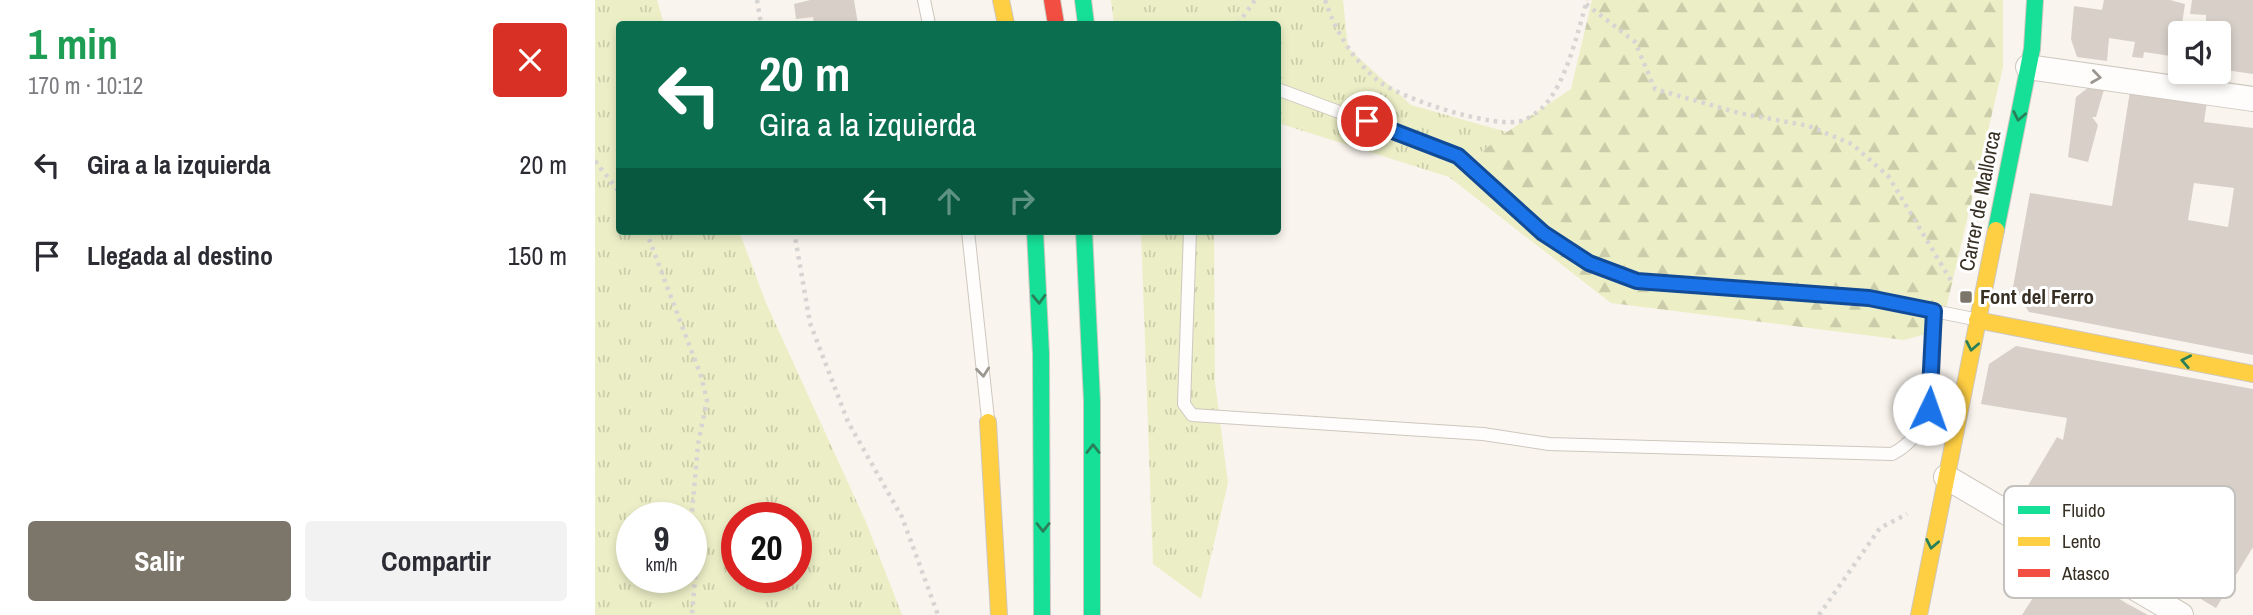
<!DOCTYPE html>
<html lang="es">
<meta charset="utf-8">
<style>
:root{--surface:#fff;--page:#f2f2f3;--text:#2b2b33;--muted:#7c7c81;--accent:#7c756a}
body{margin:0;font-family:"Archivo Narrow",sans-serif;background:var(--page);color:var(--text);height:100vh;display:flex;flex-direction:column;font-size:26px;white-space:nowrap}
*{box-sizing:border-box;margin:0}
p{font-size:23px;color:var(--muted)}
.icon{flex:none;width:38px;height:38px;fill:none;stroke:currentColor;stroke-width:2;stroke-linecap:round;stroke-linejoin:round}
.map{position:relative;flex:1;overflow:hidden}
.drawer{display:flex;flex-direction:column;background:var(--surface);width:595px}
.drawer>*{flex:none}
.hud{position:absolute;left:21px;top:21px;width:665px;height:214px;border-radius:7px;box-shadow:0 4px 10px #0003;background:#0b6e4f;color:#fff;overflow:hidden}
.controls{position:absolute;left:1573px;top:21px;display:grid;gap:14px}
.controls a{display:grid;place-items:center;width:63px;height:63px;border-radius:7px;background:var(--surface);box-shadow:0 4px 10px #0003;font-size:35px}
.speed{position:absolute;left:21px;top:502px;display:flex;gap:14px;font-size:35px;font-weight:700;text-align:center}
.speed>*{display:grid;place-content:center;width:91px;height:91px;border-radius:50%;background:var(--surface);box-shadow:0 4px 10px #0003;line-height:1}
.speed small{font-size:18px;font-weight:400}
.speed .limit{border:10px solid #d22;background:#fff;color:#111}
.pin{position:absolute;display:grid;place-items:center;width:60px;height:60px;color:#fff;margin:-30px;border:4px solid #fff;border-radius:50%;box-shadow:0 2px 7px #0007}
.me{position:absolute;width:77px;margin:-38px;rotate:3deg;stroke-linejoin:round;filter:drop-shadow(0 0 5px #0008)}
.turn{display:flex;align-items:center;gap:24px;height:147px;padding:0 28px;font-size:32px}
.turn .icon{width:91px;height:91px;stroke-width:2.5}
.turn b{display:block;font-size:49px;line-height:60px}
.lanes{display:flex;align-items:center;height:66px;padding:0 28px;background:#0003;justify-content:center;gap:35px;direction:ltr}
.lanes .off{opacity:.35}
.round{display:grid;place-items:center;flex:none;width:74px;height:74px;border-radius:7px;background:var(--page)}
.overview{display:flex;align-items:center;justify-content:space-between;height:119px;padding:0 28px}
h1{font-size:42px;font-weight:800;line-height:52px;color:#1e9e55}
.action{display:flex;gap:14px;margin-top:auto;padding:14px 28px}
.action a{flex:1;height:80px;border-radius:7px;background:var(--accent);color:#fff;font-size:28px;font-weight:800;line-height:80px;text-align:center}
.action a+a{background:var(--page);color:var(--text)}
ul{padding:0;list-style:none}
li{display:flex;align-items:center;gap:21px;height:91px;padding:0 28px}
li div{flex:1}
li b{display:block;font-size:26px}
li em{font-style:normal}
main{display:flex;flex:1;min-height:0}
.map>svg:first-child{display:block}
.grass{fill:url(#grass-tufts);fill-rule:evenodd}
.forest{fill:url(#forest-firs)}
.building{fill:#d7cfc8;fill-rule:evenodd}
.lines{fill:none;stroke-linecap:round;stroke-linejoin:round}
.lane-casing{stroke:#cec7be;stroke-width:14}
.street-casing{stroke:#cec7be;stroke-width:26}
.fast-casing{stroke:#cec7be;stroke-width:18}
.slow-casing{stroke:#cec7be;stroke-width:18}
.jam-casing{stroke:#cec7be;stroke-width:18}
.path{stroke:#d7d5d3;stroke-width:4.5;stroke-dasharray:3.5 5;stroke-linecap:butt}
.lane{stroke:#fefdfc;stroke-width:12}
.street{stroke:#fefdfc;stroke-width:24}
.fast{stroke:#16e098;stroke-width:16}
.slow{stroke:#ffcf43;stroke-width:16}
.jam{stroke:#f24e42;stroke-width:16}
.oneway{stroke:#9b9690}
.oneway2{stroke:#297f58}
.route-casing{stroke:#114b97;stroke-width:18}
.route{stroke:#1a73e8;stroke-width:12}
.poi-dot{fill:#7c756a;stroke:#fff;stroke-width:2.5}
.labels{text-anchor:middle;stroke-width:6;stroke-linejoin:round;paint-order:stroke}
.street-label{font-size:21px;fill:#383024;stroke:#fff}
.poi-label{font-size:21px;font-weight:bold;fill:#383024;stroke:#fff;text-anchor:start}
.key{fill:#fff;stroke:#c3c1bd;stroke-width:2}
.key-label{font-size:19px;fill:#383024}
</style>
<main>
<section class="drawer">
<div class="overview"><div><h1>1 min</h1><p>170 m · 10:12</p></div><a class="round" style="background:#d93025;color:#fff"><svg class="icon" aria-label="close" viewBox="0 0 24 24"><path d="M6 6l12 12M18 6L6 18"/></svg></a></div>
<ul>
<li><svg class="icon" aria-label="left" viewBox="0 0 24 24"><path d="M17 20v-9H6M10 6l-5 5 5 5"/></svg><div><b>Gira a la izquierda</b></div><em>20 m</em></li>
<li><svg class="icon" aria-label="arrive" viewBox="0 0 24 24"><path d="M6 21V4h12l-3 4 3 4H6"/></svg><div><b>Llegada al destino</b></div><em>150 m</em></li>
</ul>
<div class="action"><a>Salir</a><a>Compartir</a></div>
</section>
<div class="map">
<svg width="1658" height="615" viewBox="0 0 1658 615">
<defs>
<pattern id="grass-tufts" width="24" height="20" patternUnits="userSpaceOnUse" patternTransform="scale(1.75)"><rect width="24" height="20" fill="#ecefc6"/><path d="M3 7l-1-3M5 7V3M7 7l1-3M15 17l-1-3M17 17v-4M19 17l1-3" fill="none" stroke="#cbcdaa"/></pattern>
<pattern id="forest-firs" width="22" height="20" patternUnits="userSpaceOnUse" patternTransform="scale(1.75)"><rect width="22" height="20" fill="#ecefc6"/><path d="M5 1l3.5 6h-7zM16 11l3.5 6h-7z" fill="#cbcdaa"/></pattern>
</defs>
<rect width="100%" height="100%" fill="#f9f4ed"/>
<path class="grass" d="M0 0H62L69 24H24V231H144L171 303 271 522 307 615H0ZM37 518H96V578H37ZM142 518H201V578H142Z
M516 0H748L753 48 816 105 912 132 854 177 683 123 682 24H519Z
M546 231H619L620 382 633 483 606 599 558 564Z"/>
<path class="forest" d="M997 0H1408V67L1346 330 1309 340 1016 303 854 177 912 132 976 89Z"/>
<path class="building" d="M215 0H259L263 24H219L218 17 201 19 199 4Z
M1509 0H1575L1590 4 1582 57 1549 52 1548 58 1537 57 1540 42 1514 38 1512 61 1482 57 1476 39 1479 6 1507 10Z
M1597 0H1658V74L1624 69V33H1589L1590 26 1611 29V15L1595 14Z
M1585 72H1625L1624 80Z
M1498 84 1510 86 1501 117H1497L1503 125 1493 162 1473 157 1481 97Z
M1535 91 1612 102 1609 122 1658 128V355L1434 312 1418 287 1435 193 1517 206ZM1599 183 1639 188 1633 227 1593 220Z
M1421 346 1658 389V547L1621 608 1428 494 1462 437 1468 440 1472 418 1386 404 1394 364Z
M1462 560 1531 603 1553 615H1427Z"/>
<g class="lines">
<defs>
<path id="lane" d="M329 0 334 24
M682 89 863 156 948 233 994 263 1042 281 1274 298 1379 319
M373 231 393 419
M595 231 589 404 597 415 888 434 954 444 1297 454C1348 429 1337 359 1340 311"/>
<path id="street" d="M1433 67 1658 99
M1351 477 1586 615"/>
<path id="fast" d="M488 0 491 24
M1401 230 1437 49 1440 0
M440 231 446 354 447 615
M489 231 497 401V615"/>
<path id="slow" d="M406 0 411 24
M1382 320 1658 374
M393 422 404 615
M1324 615 1401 230"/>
<path id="jam" d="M457 0 461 24"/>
</defs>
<use href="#lane" class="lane-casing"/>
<use href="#street" class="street-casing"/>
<use href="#fast" class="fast-casing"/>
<use href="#slow" class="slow-casing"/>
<use href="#jam" class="jam-casing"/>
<path class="path" d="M162 0 166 24
M730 0C741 32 756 57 782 80 803 98 904 131 929 120 934 118 943 112 947 108 971 85 983 31 992 0
M991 4 1040 42 1060 89 1144 113 1214 126 1257 144 1294 177 1358 284
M643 24 660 0
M0 161 24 192
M51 231 106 376 112 400 103 444 97 513 101 567 97 615
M199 231 215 323 253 422 307 517 343 615
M1224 615 1285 528 1312 514"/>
<use href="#lane" class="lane"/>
<use href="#street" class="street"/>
<use href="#fast" class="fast"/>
<use href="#slow" class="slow"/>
<use href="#jam" class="jam"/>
</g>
<defs><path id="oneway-chevron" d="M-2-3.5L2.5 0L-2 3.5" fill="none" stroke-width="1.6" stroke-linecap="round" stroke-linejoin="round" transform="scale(1.75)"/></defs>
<g class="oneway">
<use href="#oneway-chevron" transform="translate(1501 77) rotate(8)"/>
<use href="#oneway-chevron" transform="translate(388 372) rotate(84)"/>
</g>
<g class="oneway2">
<use href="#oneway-chevron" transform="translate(1424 116) rotate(101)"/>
<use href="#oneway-chevron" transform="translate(444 299) rotate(88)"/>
<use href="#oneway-chevron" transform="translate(1377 346) rotate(101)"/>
<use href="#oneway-chevron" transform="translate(1591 361) rotate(-169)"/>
<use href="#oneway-chevron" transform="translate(498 449) rotate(-90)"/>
<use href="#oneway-chevron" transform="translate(448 527) rotate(90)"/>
<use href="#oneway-chevron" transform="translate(1337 544) rotate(101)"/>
</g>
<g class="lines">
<defs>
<path id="route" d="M772 121 863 156 948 233 994 263 1042 281 1274 298 1339 311 1334 409"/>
</defs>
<use href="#route" class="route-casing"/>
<use href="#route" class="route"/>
</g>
<rect class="poi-dot" x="1364" y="290" width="14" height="14" rx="3.5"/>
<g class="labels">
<g class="street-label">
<text transform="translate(1385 201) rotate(-79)" y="7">Carrer de Mallorca</text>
</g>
<g class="poi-label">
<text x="1385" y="304">Font del Ferro</text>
</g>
</g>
<rect x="1409" y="486" width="231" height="112" rx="10" class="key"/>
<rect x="1423" y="506" width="32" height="8" fill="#16e098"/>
<rect x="1423" y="537" width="32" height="9" fill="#ffcf43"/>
<rect x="1423" y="569" width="32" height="8" fill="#f24e42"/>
<g class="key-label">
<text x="1467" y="517">Fluido</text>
<text x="1467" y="548">Lento</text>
<text x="1467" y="580">Atasco</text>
</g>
</svg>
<div class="controls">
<a><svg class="icon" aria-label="sound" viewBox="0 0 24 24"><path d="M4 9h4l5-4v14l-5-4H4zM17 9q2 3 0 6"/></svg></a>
</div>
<div class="speed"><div>9<small>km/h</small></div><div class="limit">20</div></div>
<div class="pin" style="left:772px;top:121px;background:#d93025"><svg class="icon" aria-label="arrive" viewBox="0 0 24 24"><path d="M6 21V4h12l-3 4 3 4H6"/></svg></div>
<svg class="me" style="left:1334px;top:409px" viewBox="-20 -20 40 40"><circle r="19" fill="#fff"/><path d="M0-13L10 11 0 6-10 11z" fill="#1a73e8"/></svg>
<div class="hud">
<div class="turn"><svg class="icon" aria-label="left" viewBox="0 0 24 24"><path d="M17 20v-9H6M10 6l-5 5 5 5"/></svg><div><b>20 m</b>Gira a la izquierda</div></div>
<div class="lanes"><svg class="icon" aria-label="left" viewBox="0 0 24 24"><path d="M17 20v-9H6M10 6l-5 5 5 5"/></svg><svg class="icon off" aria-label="ahead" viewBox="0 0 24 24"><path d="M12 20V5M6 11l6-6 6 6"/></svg><svg class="icon off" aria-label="right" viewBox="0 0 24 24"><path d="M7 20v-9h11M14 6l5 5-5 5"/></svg></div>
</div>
</div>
</main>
